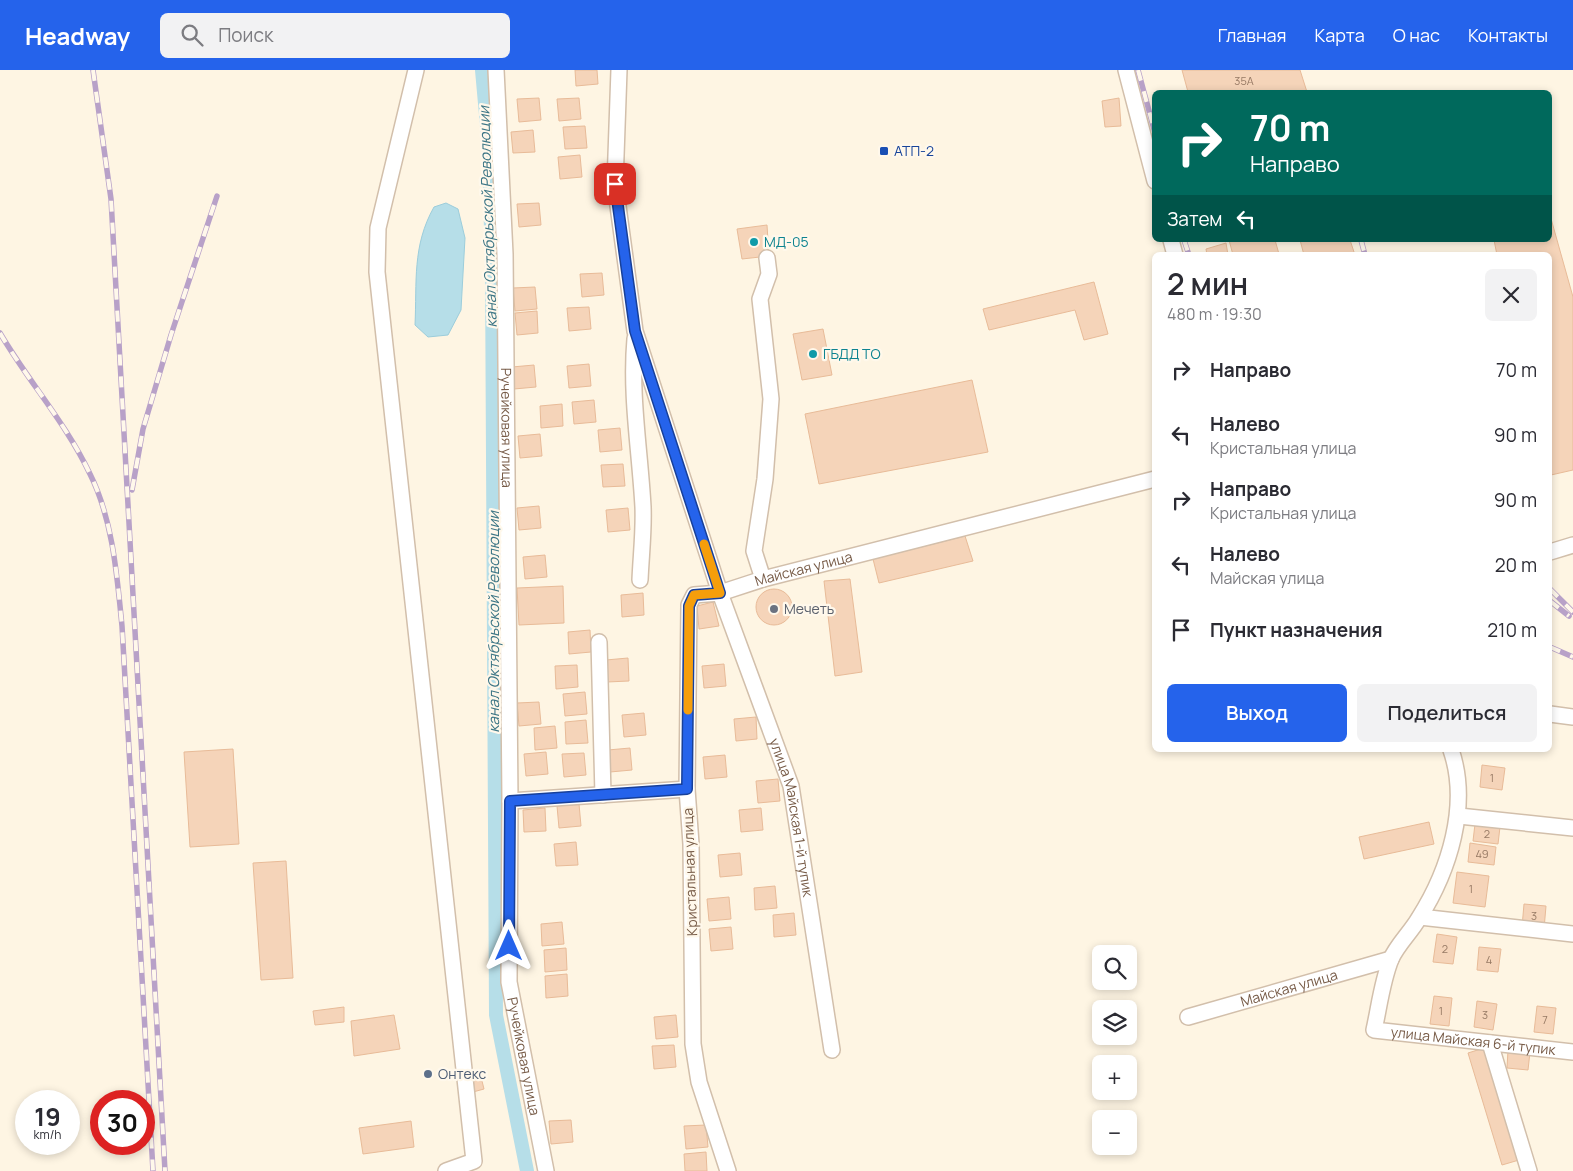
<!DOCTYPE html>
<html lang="ru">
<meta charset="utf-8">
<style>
:root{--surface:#fff;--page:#f2f2f3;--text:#2b2b33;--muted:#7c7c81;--accent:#2563eb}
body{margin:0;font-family:Manrope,sans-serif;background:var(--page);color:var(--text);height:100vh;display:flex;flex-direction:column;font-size:19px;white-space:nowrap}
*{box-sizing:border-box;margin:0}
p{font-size:16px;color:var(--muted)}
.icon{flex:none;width:28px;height:28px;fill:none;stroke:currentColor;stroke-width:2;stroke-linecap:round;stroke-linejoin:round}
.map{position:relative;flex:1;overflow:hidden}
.panel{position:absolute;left:1152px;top:182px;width:400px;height:500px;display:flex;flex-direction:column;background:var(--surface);border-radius:8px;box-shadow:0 2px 8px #0003}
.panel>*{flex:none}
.top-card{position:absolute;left:1152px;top:20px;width:400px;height:152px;border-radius:8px;box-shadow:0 2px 8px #0003;background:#00695c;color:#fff;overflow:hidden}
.controls{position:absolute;left:1092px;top:875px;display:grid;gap:10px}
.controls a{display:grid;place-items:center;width:45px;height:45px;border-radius:8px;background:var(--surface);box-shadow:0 2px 8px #0003;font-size:25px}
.speed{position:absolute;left:15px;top:1020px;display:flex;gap:10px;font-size:25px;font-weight:700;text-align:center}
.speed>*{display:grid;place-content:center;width:65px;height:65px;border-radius:50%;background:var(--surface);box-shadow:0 2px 8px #0003;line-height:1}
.speed small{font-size:12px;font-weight:400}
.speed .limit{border:8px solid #d22;background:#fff;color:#111}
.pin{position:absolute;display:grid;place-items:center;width:42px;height:42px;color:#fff;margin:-21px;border-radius:10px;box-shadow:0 2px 8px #0006}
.me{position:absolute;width:55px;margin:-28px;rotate:0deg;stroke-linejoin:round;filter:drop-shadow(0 0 4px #0008)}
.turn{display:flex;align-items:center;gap:18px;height:105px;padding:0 15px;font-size:22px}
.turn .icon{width:65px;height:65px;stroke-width:2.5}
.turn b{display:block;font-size:35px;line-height:42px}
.then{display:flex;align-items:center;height:48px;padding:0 15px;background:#0003;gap:10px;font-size:19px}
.round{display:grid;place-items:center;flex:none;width:52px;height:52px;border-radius:8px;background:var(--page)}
.head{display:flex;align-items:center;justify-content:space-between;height:85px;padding:0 15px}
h1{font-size:30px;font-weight:600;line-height:38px}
.action{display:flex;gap:10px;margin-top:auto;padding:10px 15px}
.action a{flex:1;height:58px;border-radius:8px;background:var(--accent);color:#fff;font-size:20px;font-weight:600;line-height:58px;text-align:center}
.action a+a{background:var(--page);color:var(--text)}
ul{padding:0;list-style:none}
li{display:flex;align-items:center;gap:15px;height:65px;padding:0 15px}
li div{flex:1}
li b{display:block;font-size:19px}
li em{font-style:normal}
header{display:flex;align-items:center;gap:30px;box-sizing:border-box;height:70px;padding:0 25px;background:var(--accent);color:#fff}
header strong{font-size:24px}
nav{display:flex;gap:28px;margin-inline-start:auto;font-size:18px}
.search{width:350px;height:45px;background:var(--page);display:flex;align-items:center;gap:12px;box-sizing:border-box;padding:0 18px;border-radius:8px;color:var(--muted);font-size:19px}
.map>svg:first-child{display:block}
.water{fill:#b6dee8;stroke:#9ccddb}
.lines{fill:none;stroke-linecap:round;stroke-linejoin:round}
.canal{stroke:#b6dee8;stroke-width:14}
.building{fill:#f5d4b9;stroke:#e8bb98}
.minor-casing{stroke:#d2bfab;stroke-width:18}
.minor{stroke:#fff;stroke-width:15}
.rail-casing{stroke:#b8a1c8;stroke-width:5.5}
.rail{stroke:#fff8eb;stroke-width:4;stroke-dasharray:11;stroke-linecap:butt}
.route-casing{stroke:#184099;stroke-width:12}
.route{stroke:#2563eb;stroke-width:9}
.slow{stroke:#f59e0b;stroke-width:9}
.transit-dot{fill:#1a4fb4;stroke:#fff8eb;stroke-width:2}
.culture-dot{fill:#0f9aa8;stroke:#fff8eb;stroke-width:2}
.worship-dot{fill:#6b7280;stroke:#fff8eb;stroke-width:2}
.service-dot{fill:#5c6f8a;stroke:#fff8eb;stroke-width:2}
.labels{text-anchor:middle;stroke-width:4.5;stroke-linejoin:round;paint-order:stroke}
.number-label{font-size:11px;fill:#967964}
.transit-label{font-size:14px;fill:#164399;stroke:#fff8eb;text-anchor:start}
.culture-label{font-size:14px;fill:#0d838f;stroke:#fff8eb;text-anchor:start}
.street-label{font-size:14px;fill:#775b47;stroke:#fff8eb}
.worship-label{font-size:14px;fill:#5b616d;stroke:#fff8eb;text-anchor:start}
.service-label{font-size:14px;fill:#4e5e75;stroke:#fff8eb;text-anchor:start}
.water-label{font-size:15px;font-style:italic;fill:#3c7585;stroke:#fff8eb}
</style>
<header>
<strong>Headway</strong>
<div class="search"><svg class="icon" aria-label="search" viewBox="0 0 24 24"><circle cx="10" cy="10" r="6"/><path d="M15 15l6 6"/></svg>Поиск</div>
<nav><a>Главная</a><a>Карта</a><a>О нас</a><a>Контакты</a></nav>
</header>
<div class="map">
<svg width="1573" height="1101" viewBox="0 0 1573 1101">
<rect width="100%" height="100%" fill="#fef5e3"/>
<path class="water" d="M446 133 458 139 465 168 461 240 448 265 428 267 415 255C417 212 412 176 434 137Z"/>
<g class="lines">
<path class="canal" d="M482 0 489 78 492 200 496 945 527 1101"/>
</g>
<path class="building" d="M575 0H597L598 14 576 16Z
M1182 0H1300L1307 22H1188Z
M539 28 541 50 519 52 517 29Z
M579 28 581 49 559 51 557 29Z
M1119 28 1121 56 1105 57 1102 31Z
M585 56 587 78 565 79 563 57Z
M533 60 535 82 513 83 511 62Z
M580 85 582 107 560 109 558 87Z
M539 133 541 155 519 157 517 134Z
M1550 145 1573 227V400L1551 405 1550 185H1497L1494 170H1550Z
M767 155 769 186 742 189 737 159Z
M1229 170H1275L1279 184 1233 185Z
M1300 170H1350L1355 185H1304Z
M1226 173 1228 185H1207L1206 179Z
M602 203 604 225 582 227 580 204Z
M1094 212 1108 264 1084 270 1075 240 989 260 983 239Z
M535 217 537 239 515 241 513 218Z
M589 237 591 259 569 261 567 238Z
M537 241 538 263 517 265 515 243Z
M823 259 832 305 802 310 793 264Z
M589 294 591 316 569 318 567 296Z
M534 295 536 317 514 319 512 297Z
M972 310 988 382 819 414 805 344Z
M594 330 596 352 574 354 572 332Z
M562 334 563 356 541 358 540 336Z
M620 358 622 380 600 382 598 360Z
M540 364 542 386 520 388 518 366Z
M623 394 625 416 603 417 601 395Z
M539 436 541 458 519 460 517 438Z
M628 438 630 460 608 462 606 440Z
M965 466 973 491 879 513 873 489Z
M545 485 547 507 525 509 523 487Z
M850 509 862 602 835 606 824 511Z
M563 516 564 553 519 555 517 518Z
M756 537a18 18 0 1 1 36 0a18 18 0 1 1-36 0Z
M643 523 644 545 622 547 621 525Z
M713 532 719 556 699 559 697 536Z
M590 560 591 582 569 584 568 562Z
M628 588 629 611 607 612 606 590Z
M724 594 726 616 704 618 702 596Z
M577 595 578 617 556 619 555 596Z
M585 622 587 644 565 646 563 624Z
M539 632 541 654 519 656 517 633Z
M644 643 646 665 624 667 622 645Z
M756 647 757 669 736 671 734 649Z
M586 650 588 673 566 674 565 652Z
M555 656 557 678 535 680 534 658Z
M630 678 632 700 610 702 608 680Z
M233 679 239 774 190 777 184 682Z
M546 682 548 704 526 706 524 684Z
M584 683 586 705 564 707 562 684Z
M725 685 727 707 705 709 703 687Z
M1482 695 1505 698 1502 720 1480 717Z
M778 709 780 731 758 733 756 711Z
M579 734 581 756 559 758 557 736Z
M545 738 546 761 524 762 523 740Z
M761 738 763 760 741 762 739 740Z
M1429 752 1434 774 1364 789 1359 767Z
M1475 754 1500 757 1498 774 1473 771Z
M576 772 578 795 556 796 554 774Z
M1470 773 1496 777 1494 795 1468 792Z
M740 783 742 805 720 807 718 785Z
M286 791 293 908 261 910 253 793Z
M1457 802 1489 806 1485 837 1453 833Z
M775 816 777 838 755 840 754 818Z
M729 827 731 849 709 851 707 829Z
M1524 834 1546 836 1544 859 1522 857Z
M794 843 796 865 774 867 773 845Z
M562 852 564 874 542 876 541 854Z
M731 857 733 879 711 881 709 859Z
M1437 864 1457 867 1453 894 1433 892Z
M1479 877 1501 879 1498 902 1477 900Z
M566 878 567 900 545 902 544 880Z
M567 904 568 926 546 928 545 906Z
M1434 926 1452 928 1449 956 1430 954Z
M1477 931 1497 934 1493 960 1474 957Z
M1537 936 1556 938 1553 964 1534 962Z
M344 937V952L315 955 313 941Z
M394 945 400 979 354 986 351 951Z
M676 945 678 967 656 969 654 947Z
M674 975 676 997 654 999 652 976Z
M1484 978 1519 1090 1502 1095 1468 983Z
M1508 980 1530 982 1528 1000 1507 998Z
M481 1007 484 1019 473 1022 470 1010Z
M571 1050 573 1072 551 1074 549 1051Z
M411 1051 414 1077 363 1084 359 1058Z
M706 1055 708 1077 686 1079 684 1056Z
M706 1082 707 1101H685L684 1084Z"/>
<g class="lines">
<defs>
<g id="minor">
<path d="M416 0 378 158 377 202 474 1091 446 1101"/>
<path id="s1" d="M496 0 505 184 510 731 509 912 546 1101"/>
<path id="s2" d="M619 0 615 114 635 261 720 523 763 509 1155 409"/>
<path d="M1126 0 1155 111"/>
<path d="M1171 170 1175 185"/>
<path d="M635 269C630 325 640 381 643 437 644 461 641 486 640 510"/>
<path d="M1550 482 1573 475"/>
<path d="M763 509 754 481 765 409 771 329 760 229 769 204 767 188"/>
<path d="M599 572 603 725"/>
<path d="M1550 644 1573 647"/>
<path id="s3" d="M1451 680C1470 735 1449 801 1419 848 1411 862 1397 875 1391 889 1382 911 1379 938 1374 960L1573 982"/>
<path d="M510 731 687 719"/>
<path d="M1459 746 1573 758"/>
<path d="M1420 847 1573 864"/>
<path id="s4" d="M1188 947 1391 889"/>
<path d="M1490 973 1529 1101"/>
<path id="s5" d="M728 1101 699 1012 693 974 691 774 687 719 689 535 694 525 720 523 791 716 832 980"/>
</g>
</defs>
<use href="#minor" class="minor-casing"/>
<use href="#minor" class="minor"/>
<defs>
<path id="rail" d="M93 0 111 129 165 1101
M1138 0 1155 63
M1184 170 1189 185
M1361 170 1365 185
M0 263C28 311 66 353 90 404 113 450 117 506 122 556L153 1101
M132 420 143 359 171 265 217 126
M1550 519 1573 542
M1550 531 1569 546
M1550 577 1573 587"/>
</defs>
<use href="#rail" class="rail-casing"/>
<use href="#rail" class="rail"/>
</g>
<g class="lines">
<defs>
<path id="route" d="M509 876 510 731 687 719 689 536 694 525 720 523 635 261 615 114"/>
</defs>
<use href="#route" class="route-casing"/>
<use href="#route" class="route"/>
<path class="slow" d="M688 640 689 536 694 525 720 523 704 474"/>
</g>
<rect class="transit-dot" x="879" y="76" width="10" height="10" rx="2.5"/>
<g class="culture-dot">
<circle cx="754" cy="172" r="5"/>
<circle cx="813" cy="284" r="5"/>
</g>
<circle class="worship-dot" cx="774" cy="539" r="5"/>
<circle class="service-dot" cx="428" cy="1004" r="5"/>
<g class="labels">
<g class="number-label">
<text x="1244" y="15">35А</text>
<text x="1492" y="712">1</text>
<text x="1487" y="768">2</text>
<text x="1482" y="788">49</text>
<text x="1471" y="823">1</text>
<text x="1534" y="850">3</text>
<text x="1445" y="883">2</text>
<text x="1489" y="894">4</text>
<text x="1441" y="945">1</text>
<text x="1485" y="949">3</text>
<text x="1545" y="954">7</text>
</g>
<g class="transit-label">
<text x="894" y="86">АТП-2</text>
</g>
<g class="culture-label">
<text x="764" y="177">МД-05</text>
<text x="823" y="289">ГБДД ТО</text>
</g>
<g class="street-label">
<text dy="5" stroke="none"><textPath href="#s1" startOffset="358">Ручейковая улица</textPath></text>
<text dy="5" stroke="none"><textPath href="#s2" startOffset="625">Майская улица</textPath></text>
<text dy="5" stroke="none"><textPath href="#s5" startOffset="845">улица Майская 1-й тупик</textPath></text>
<text transform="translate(690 802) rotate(-92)" y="5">Кристальная улица</text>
<text dy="5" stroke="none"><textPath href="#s4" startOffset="105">Майская улица</textPath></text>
<text dy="5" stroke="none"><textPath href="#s3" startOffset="399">улица Майская 6-й тупик</textPath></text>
<text dy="5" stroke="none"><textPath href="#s1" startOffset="988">Ручейковая улица</textPath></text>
</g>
<g class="worship-label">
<text x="784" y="544">Мечеть</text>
</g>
<g class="service-label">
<text x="438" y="1009">Онтекс</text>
</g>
<g class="water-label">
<text transform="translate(488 147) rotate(-92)" y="5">канал Октябрьской Революции</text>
<text transform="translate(494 552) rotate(-90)" y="5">канал Октябрьской Революции</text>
</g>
</g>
</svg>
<div class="controls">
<a><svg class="icon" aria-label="search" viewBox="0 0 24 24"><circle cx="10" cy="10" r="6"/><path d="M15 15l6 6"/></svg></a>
<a><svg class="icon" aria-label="layers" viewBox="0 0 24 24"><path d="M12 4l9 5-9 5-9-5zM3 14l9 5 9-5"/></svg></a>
<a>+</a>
<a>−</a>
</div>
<div class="speed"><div>19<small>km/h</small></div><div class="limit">30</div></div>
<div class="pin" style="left:615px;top:114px;background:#d93025"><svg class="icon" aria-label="arrive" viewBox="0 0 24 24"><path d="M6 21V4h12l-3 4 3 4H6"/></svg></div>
<svg class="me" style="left:509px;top:876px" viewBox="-20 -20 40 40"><path d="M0-17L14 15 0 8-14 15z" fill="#2563eb" stroke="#fff" stroke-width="4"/></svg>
<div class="top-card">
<div class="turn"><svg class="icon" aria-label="right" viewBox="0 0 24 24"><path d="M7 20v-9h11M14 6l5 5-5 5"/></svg><div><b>70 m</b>Направо</div></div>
<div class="then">Затем<svg class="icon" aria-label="left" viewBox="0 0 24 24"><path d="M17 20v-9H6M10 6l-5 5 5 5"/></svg></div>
</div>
<section class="panel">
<div class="head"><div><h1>2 мин</h1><p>480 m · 19:30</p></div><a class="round"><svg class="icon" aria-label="close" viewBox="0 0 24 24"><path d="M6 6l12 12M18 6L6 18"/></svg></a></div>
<ul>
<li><svg class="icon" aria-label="right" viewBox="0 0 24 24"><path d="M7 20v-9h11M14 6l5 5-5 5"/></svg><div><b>Направо</b></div><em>70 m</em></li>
<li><svg class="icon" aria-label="left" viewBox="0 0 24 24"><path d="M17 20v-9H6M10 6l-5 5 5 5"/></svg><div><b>Налево</b><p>Кристальная улица</p></div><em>90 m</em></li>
<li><svg class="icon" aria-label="right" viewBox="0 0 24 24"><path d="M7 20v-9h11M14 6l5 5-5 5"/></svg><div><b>Направо</b><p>Кристальная улица</p></div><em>90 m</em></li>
<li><svg class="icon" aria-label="left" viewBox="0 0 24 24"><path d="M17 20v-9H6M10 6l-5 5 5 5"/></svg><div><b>Налево</b><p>Майская улица</p></div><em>20 m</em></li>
<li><svg class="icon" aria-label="arrive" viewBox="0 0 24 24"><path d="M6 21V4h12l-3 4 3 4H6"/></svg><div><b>Пункт назначения</b></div><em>210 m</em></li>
</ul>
<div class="action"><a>Выход</a><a>Поделиться</a></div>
</section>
</div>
